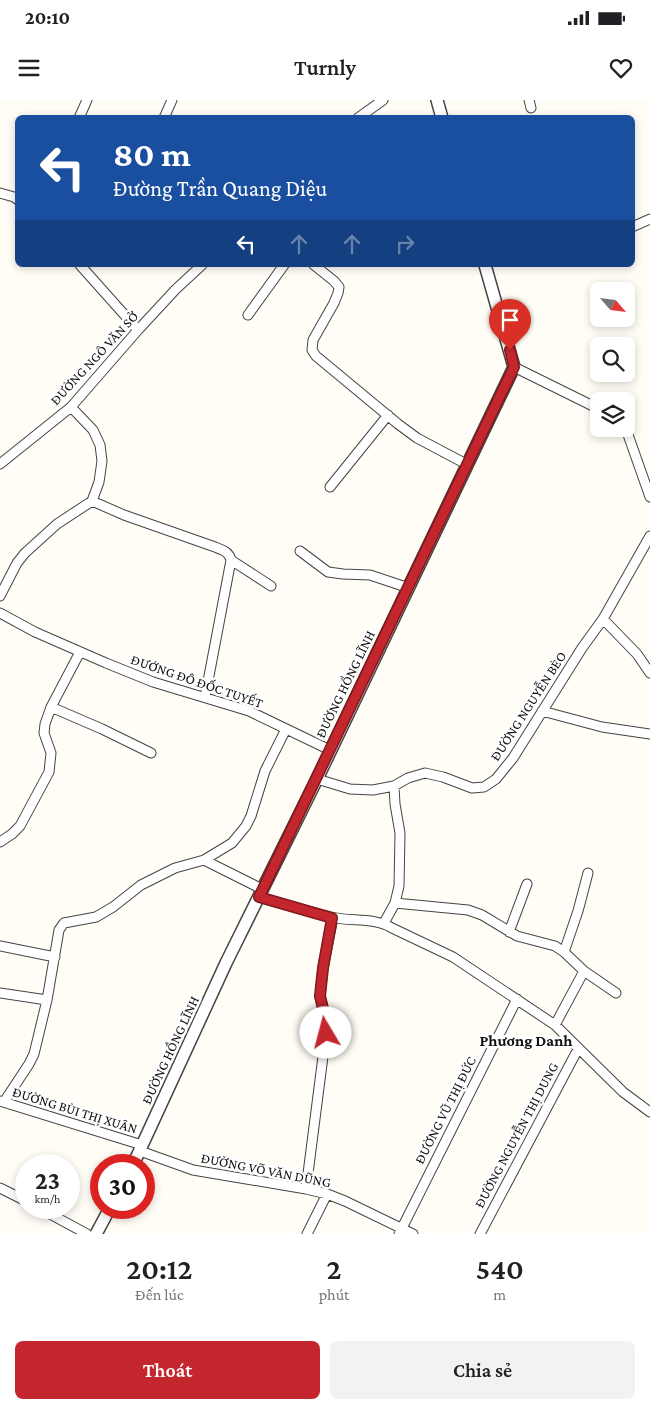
<!DOCTYPE html>
<html lang="vi">
<meta charset="utf-8">
<style>
:root{--surface:#fff;--page:#f2f2f2;--text:#202124;--muted:#757577;--accent:#c4262e}
body{margin:0;font-family:"Crimson Pro",serif;background:var(--page);color:var(--text);height:100vh;display:flex;flex-direction:column;font-size:19px;white-space:nowrap}
*{box-sizing:border-box;margin:0}
p{font-size:16px;color:var(--muted)}
.icon{flex:none;width:28px;height:28px;fill:none;stroke:currentColor;stroke-width:2;stroke-linecap:round;stroke-linejoin:round}
.map{position:relative;height:1134px;overflow:hidden}
.panel{display:flex;flex-direction:column;background:var(--surface);flex:1}
.panel>*{flex:none}
.banner{position:absolute;left:15px;top:15px;width:620px;height:152px;border-radius:8px;box-shadow:0 2px 8px #0003;background:#1a4fa0;color:#fff;overflow:hidden}
.needle{width:32px;rotate:118deg}
.controls{position:absolute;left:590px;top:182px;display:grid;gap:10px}
.controls a{display:grid;place-items:center;width:45px;height:45px;border-radius:8px;background:var(--surface);box-shadow:0 2px 8px #0003;font-size:25px}
.speed{position:absolute;left:15px;top:1054px;display:flex;gap:10px;font-size:25px;font-weight:700;text-align:center}
.speed>*{display:grid;place-content:center;width:65px;height:65px;border-radius:50%;background:var(--surface);box-shadow:0 2px 8px #0003;line-height:1}
.speed small{font-size:12px;font-weight:400}
.speed .limit{border:8px solid #d22;background:#fff;color:#111}
.pin{position:absolute;display:grid;place-items:center;width:42px;height:42px;color:#fff;margin:-51px -21px;border-radius:50% 50% 50% 0;rotate:-45deg;box-shadow:0 0 5px #0007}
.pin .icon{rotate:45deg}
.me{position:absolute;width:55px;margin:-28px;rotate:352deg;stroke-linejoin:round;filter:drop-shadow(0 0 4px #0008)}
.turn{display:flex;align-items:center;gap:18px;height:105px;padding:0 15px;font-size:22px}
.turn .icon{width:65px;height:65px;stroke-width:2.5}
.turn b{display:block;font-size:35px;line-height:42px}
.lanes{display:flex;align-items:center;height:48px;padding:0 15px;background:#0003;justify-content:center;gap:25px;direction:ltr}
.lanes .off{opacity:.35}
.eta{display:flex;justify-content:space-evenly;align-items:center;height:85px;text-align:center}
.eta b{font-size:30px;font-weight:600;line-height:35px}
.primary-button{display:flex;gap:10px;margin-top:auto;padding:10px 15px}
.primary-button a{flex:1;height:58px;border-radius:8px;background:var(--accent);color:#fff;font-size:20px;font-weight:600;line-height:58px;text-align:center}
.primary-button a+a{background:var(--page);color:var(--text)}
.status{display:flex;justify-content:space-between;align-items:center;height:35px;padding:0 25px;background:var(--surface);direction:ltr}
.status svg{height:14px;fill:currentColor}
header{display:flex;justify-content:space-between;align-items:center;height:65px;padding:0 15px;background:var(--surface);font-size:22px;font-weight:600}
.map>svg:first-child{display:block}
.lines{fill:none;stroke-linecap:round;stroke-linejoin:round}
.minor-casing{stroke:#444;stroke-width:11}
.tertiary-casing{stroke:#444;stroke-width:14}
.minor{stroke:#fff;stroke-width:9}
.tertiary{stroke:#fff;stroke-width:11}
.route-casing{stroke:#7f191e;stroke-width:12}
.route{stroke:#c4262e;stroke-width:9}
.labels{text-anchor:middle;stroke-width:5;stroke-linejoin:round;paint-order:stroke}
.street-label{font-size:14px;fill:#111;stroke:#fff}
.quarter-label{font-size:16px;font-weight:bold;fill:#111;stroke:#fff}
</style>
<div class="status"><b>20:10</b><svg viewBox="0 0 49 12"><path d="M0 12V9h3v3zM5 12V6h3v6zM10 12V3h3v9zM15 12V0h3v12zM26 1h20v11H26zM47 4h2v5h-2z"/></svg></div>
<header><svg class="icon" aria-label="menu" viewBox="0 0 24 24"><path d="M4 6h16M4 12h16M4 18h16"/></svg>Turnly<svg class="icon" aria-label="heart" viewBox="0 0 24 24"><path d="M12 20l-8-8c-3-5 5-10 8-4 3-6 11-1 8 4z"/></svg></header>
<div class="map">
<svg width="650" height="1134" viewBox="0 0 650 1134">
<rect width="100%" height="100%" fill="#fffdf5"/>
<g class="lines">
<defs>
<path id="minor" d="M529 0 531 8
M79 18 87 0
M164 18 172 0
M358 18 383 0
M0 93 14 97 18 100
M632 127 650 119
M80 165 138 230
M314 165 334 181 339 187 338 193 334 203 313 240 312 250 316 256 398 324 417 338 468 365
M248 215 284 165
M514 267 599 309
M626 329 650 397
M0 364 71 307 138 230 176 189 202 165
M330 387 388 315
M92 401 124 415 215 447C223 450 229 452 231 460L205 597
M300 451 328 472 343 474 370 475 409 488
M231 460 271 486
M0 496 17 463 25 453 57 424 92 401 99 382 102 361 100 345 93 330 71 307
M0 513 35 532 106 563 153 582 249 611 330 650
M603 519 637 554 650 573
M51 607 102 629 151 653
M542 611 602 627 650 634
M317 679 350 689 373 690 394 686 408 678 425 673 443 677 472 688 484 687 496 679 513 658 582 548 603 519 650 436
M0 742 12 734 20 726 49 672 51 653 44 633 45 624 51 607 80 552
M204 760 262 789
M259 797C283 804 306 811 331 817 351 822 374 817 392 828L453 857 555 925 623 992 650 1012
M395 803 468 810 482 815 517 836 555 846 564 852 584 871 616 893
M384 823 395 803 399 786 400 733 395 704 394 686
M509 832 527 784
M0 846 55 857
M564 852 578 811 588 773
M0 893 47 900
M555 925 584 871
M0 1001 142 1045
M4 1002 29 964 34 954 47 900 59 830 64 823 96 817 113 807 141 785 175 768 204 760 232 743 246 726 251 716 265 671 286 629
M140 1051 193 1070 306 1089 327 1094 345 1101 413 1134
M0 1088 26 1101
M306 1089 326 933 325 917 320 896 323 868 333 818
M39 1108 87 1134
M307 1134 327 1094
M399 1134 517 899
M480 1134 578 949"/>
<path id="tertiary" d="M437 0 442 18
M133 1065 226 863 317 679 514 267 485 165
M96 1134 110 1108"/>
</defs>
<use href="#minor" class="minor-casing"/>
<use href="#tertiary" class="tertiary-casing"/>
<use href="#minor" class="minor"/>
<use href="#tertiary" class="tertiary"/>
</g>
<g class="lines">
<defs>
<path id="route" d="M326 933 325 917 320 896 323 868 332 818 259 797 514 267 510 250"/>
</defs>
<use href="#route" class="route-casing"/>
<use href="#route" class="route"/>
</g>
<g class="labels">
<g class="street-label">
<text transform="translate(94 258) rotate(-47)" y="5">ĐƯỜNG NGÔ VĂN SỞ</text>
<text transform="translate(197 581) rotate(19)" y="5">ĐƯỚNG ĐÔ ĐỐC TUYẾT</text>
<text transform="translate(345 584) rotate(-64)" y="5">ĐƯỜNG HỒNG LĨNH</text>
<text transform="translate(528 606) rotate(-57)" y="5">ĐƯỜNG NGUYỄN BÈO</text>
<text transform="translate(170 950) rotate(-65)" y="5">ĐƯỜNG HỒNG LĨNH</text>
<text transform="translate(75 1010) rotate(17)" y="5">ĐƯỜNG BÙI THỊ XUÂN</text>
<text transform="translate(445 1010) rotate(-63)" y="5">ĐƯỜNG VŨ THỊ ĐỨC</text>
<text transform="translate(516 1035) rotate(-62)" y="5">ĐƯỜNG NGUYỄN THỊ DUNG</text>
<text transform="translate(266 1070) rotate(11)" y="5">ĐƯỜNG VÕ VĂN DŨNG</text>
</g>
<g class="quarter-label">
<text x="526" y="946">Phương Danh</text>
</g>
</g>
</svg>
<div class="controls">
<a><svg class="needle" viewBox="-14 -14 28 28"><path d="M0-13l5 13h-10z" fill="#e53935"/><path d="M0 13l5-13h-10z" fill="#757577"/></svg></a>
<a><svg class="icon" aria-label="search" viewBox="0 0 24 24"><circle cx="10" cy="10" r="6"/><path d="M15 15l6 6"/></svg></a>
<a><svg class="icon" aria-label="layers" viewBox="0 0 24 24"><path d="M12 4l9 5-9 5-9-5zM3 14l9 5 9-5"/></svg></a>
</div>
<div class="speed"><div>23<small>km/h</small></div><div class="limit">30</div></div>
<div class="pin" style="left:510px;top:250px;background:#d93025"><svg class="icon" aria-label="arrive" viewBox="0 0 24 24"><path d="M6 21V4h12l-3 4 3 4H6"/></svg></div>
<svg class="me" style="left:326px;top:933px" viewBox="-20 -20 40 40"><circle r="19" fill="#fff"/><path d="M0-13L10 11 0 6-10 11z" fill="#c4262e"/></svg>
<div class="banner">
<div class="turn"><svg class="icon" aria-label="left" viewBox="0 0 24 24"><path d="M17 20v-9H6M10 6l-5 5 5 5"/></svg><div><b>80 m</b>Đường Trần Quang Diệu</div></div>
<div class="lanes"><svg class="icon" aria-label="left" viewBox="0 0 24 24"><path d="M17 20v-9H6M10 6l-5 5 5 5"/></svg><svg class="icon off" aria-label="ahead" viewBox="0 0 24 24"><path d="M12 20V5M6 11l6-6 6 6"/></svg><svg class="icon off" aria-label="ahead" viewBox="0 0 24 24"><path d="M12 20V5M6 11l6-6 6 6"/></svg><svg class="icon off" aria-label="right" viewBox="0 0 24 24"><path d="M7 20v-9h11M14 6l5 5-5 5"/></svg></div>
</div>
</div>
<section class="panel">
<div class="eta">
<div><b>20:12</b><p>Đến lúc</p></div>
<div><b>2</b><p>phút</p></div>
<div><b>540</b><p>m</p></div>
</div>
<div class="primary-button"><a>Thoát</a><a>Chia sẻ</a></div>
</section>
